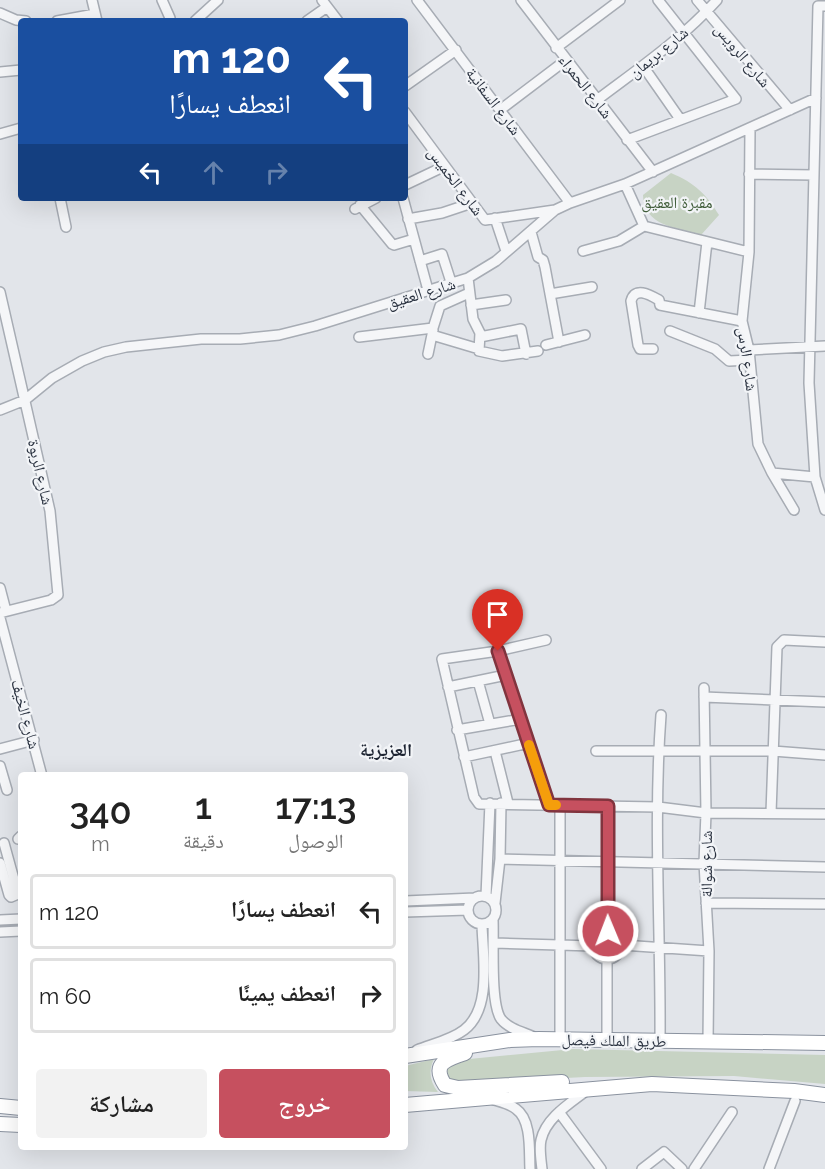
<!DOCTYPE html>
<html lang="ar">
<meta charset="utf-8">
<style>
:root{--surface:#fff;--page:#f2f2f2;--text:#222;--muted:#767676;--line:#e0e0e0;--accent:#c6505f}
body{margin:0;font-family:Raleway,"Noto Naskh Arabic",sans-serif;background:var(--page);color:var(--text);direction:rtl;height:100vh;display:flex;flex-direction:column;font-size:22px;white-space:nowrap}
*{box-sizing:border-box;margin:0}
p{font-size:20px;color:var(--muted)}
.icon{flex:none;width:33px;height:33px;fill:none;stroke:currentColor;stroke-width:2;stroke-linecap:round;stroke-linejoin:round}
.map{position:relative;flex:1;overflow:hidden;direction:ltr}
.side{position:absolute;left:18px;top:772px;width:390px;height:378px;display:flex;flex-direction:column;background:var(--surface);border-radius:6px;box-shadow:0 6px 24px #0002;direction:rtl}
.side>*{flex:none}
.banner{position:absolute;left:18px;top:18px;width:390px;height:183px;border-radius:6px;box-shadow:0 6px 24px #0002;direction:rtl;background:#1a4fa0;color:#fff;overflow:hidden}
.pin{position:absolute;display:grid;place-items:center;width:51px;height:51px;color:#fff;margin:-62px -26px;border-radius:50% 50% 50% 0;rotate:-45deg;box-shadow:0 0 6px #0007}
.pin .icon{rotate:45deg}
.me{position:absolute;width:66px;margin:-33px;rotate:359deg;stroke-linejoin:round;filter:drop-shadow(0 0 4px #0008)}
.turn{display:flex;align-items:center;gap:21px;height:126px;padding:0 18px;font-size:27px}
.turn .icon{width:78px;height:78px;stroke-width:2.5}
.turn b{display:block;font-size:42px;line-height:51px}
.lanes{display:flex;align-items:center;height:57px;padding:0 18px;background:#0003;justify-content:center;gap:30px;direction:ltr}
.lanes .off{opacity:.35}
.eta{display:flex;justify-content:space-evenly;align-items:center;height:102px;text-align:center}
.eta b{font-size:36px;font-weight:600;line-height:42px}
.primary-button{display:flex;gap:12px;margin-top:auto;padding:12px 18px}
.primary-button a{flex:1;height:69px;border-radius:6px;background:var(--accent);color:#fff;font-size:24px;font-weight:600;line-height:69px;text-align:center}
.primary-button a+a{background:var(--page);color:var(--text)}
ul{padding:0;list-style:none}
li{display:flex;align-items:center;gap:18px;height:75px;margin:0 12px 9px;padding:0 6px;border:3px solid var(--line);border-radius:6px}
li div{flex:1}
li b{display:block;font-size:22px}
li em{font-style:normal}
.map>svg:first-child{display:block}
.green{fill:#c7d3c4}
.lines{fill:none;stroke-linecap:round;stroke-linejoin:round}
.minor-casing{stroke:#a7acb4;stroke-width:12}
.highway-casing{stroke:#8a929f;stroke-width:16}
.minor{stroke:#f5f6f8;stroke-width:9}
.highway{stroke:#fff;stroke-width:14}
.route-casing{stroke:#81343e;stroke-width:15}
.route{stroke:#c6505f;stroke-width:10}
.slow{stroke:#f59e0b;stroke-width:10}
.labels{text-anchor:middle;stroke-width:4.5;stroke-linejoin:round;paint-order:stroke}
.street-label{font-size:16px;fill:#2b3341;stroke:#f2f4f7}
.park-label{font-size:16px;fill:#3f5c39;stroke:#f2f4f7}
.neighbourhood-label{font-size:18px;font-weight:bold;fill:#1d2432;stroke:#f2f4f7}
</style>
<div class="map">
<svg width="825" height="1169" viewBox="0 0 825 1169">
<rect width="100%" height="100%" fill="#e2e5ea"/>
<path class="green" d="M671 173C695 183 706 194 719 215L701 235C678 228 643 226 643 195Z
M573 1049 825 1055V1084L734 1076 585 1077 453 1084 445 1078 444 1071 449 1063 459 1060Z
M434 1059C428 1071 430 1082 438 1092L405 1091V1066Z"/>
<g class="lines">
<defs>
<path id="minor" d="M92 0 97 21
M162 0 170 18V21
M322 0 338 21
M417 0 570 203
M521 0 653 172
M697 0 790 110
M825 6H818L809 383 815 477 825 510
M0 13 16 20 26 21
M57 21 95 14
M195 21 218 0
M307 21 327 7
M556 48 620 0
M643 66 680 119
M0 72 21 70
M405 86 456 50
M597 100C638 69 682 39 717 0
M500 110 566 60
M405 112 485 220 555 210
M750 128 749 252 742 321 749 350 758 444 772 473 794 510
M0 134 21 128
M627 140 736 99 658 0
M749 174 814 175
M625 184 644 226 749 252
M405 185 445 166
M60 198 66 227
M403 198 428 290
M360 205 392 244 394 245 414 239
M355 209 376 198
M495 218 506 251
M408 219 442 213 472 203
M531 232 538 257 543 260 545 267 559 342
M583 251 619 241 644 226
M420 261 442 254 451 282
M468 278 473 319 480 333 479 351 502 356 538 351
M0 292 50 511 58 595 51 600 0 613
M550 294 592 287
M471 305 506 300
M699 313 707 242
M670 331 715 349 729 361 750 360
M432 335 479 349
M359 337 433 328 440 306 469 293
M480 337 521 329 526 354
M546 345 585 335
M653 349H640L638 345 631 301C635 286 650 295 659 300L660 305 742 321
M749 350 825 346
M428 354 433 330
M0 410 25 400 52 378 82 361 104 352 126 347 201 339H240L279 335 315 326 468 278 496 261 555 210 570 203 625 184 816 98
M772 473 815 477
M0 588 6 611
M0 618 42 776
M546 640 498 651 442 659 474 797 479 804 658 807 706 813 825 814
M498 651 549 805
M478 681 490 724
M448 687 506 675
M704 688 706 813 704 863 709 951 708 1041
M704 697 825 702
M457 730 521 719
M0 749 34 740
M495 751 508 803
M596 751H773L825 755
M464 757 529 743
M0 766 7 790
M608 806V931
M771 813 777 647 784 640 825 642
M18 839 21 836
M500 859 825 867
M0 863 9 895 11 897 18 894 4 843
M468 910a14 14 0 1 1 28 0a14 14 0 1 1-28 0Z
M486 896 490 803
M405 901 475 898
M495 903 500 859 501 803
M706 903 825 904
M405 912 468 910
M0 920 21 919
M493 920C494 941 490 1004 501 1019 509 1029 523 1032 534 1037
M593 945a14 14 0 1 1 28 0a14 14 0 1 1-28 0Z
M0 932 21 931
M495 943 593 946
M622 945 709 951
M607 960V1041
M560 1039V805
M660 1042C661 933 653 823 661 715
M417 1050C432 1044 451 1040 464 1030 492 1009 483 957 482 925
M494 1100C501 1102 510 1104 516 1109 532 1120 529 1152 530 1169
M559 1112 601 1169
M542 1169C541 1160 539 1148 541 1140 546 1118 569 1104 586 1091
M642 1169 664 1152 682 1169
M694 1169 732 1112
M769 1169 795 1101"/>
<path id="highway" d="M465 1053C446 1059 431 1064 445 1085L458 1088 562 1082
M405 1056 510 1040 539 1039 825 1043
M405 1105 652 1084 794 1091 825 1095
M0 1106 21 1108
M0 1124 21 1125"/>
</defs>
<use href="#minor" class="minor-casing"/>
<use href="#highway" class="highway-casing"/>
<use href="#minor" class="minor"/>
<use href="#highway" class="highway"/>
</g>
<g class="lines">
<defs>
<path id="route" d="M498 651 549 805 608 806V931"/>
</defs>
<use href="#route" class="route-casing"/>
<use href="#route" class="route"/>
<path class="slow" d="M529 745 549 805H556"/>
</g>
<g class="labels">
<g class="street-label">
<text transform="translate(658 52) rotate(-39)" y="6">شارع بريمان</text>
<text transform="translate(743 55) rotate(50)" y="6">شارع الرويس</text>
<text transform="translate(586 86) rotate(52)" y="6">شارع الحمراء</text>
<text transform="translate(494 101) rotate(53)" y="6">شارع السفانية</text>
<text transform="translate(456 181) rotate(53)" y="6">شارع الخميس</text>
<text transform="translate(421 293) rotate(-17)" y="6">شارع العقيق</text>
<text transform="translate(748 359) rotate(82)" y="6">شارع الرس</text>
<text transform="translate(41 472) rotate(77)" y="6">شارع الربوة</text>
<text transform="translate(26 714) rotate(75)" y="6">شارع الخيف</text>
<text transform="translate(706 864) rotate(-90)" y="6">شارع شوالة</text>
<text transform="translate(614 1040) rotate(1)" y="6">طريق الملك فيصل</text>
</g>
<g class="park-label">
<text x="677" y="208">مقبرة العقيق</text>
</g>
<g class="neighbourhood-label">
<text x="386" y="756">العزيزية</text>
</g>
</g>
</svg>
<div class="pin" style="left:498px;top:651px;background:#d93025"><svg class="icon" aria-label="arrive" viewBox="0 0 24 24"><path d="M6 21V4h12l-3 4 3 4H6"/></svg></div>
<svg class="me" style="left:608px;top:931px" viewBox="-20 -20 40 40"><circle r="17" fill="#c6505f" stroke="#fff" stroke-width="3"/><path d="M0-11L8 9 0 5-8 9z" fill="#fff"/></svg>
<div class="banner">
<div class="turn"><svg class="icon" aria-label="left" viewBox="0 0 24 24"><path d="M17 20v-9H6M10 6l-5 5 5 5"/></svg><div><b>120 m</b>انعطف يسارًا</div></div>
<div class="lanes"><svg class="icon" aria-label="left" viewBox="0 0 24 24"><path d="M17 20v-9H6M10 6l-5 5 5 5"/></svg><svg class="icon off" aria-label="ahead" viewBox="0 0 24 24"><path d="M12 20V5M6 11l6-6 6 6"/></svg><svg class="icon off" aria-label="right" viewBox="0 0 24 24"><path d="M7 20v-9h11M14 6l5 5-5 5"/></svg></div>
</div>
<section class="side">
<div class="eta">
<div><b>17:13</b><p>الوصول</p></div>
<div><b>1</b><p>دقيقة</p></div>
<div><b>340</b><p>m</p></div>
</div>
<ul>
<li><svg class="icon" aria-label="left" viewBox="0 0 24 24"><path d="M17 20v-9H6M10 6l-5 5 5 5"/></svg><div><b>انعطف يسارًا</b></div><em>120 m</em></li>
<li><svg class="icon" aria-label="right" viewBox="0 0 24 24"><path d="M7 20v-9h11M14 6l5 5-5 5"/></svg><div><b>انعطف يمينًا</b></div><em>60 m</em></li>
</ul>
<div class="primary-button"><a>خروج</a><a>مشاركة</a></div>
</section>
</div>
